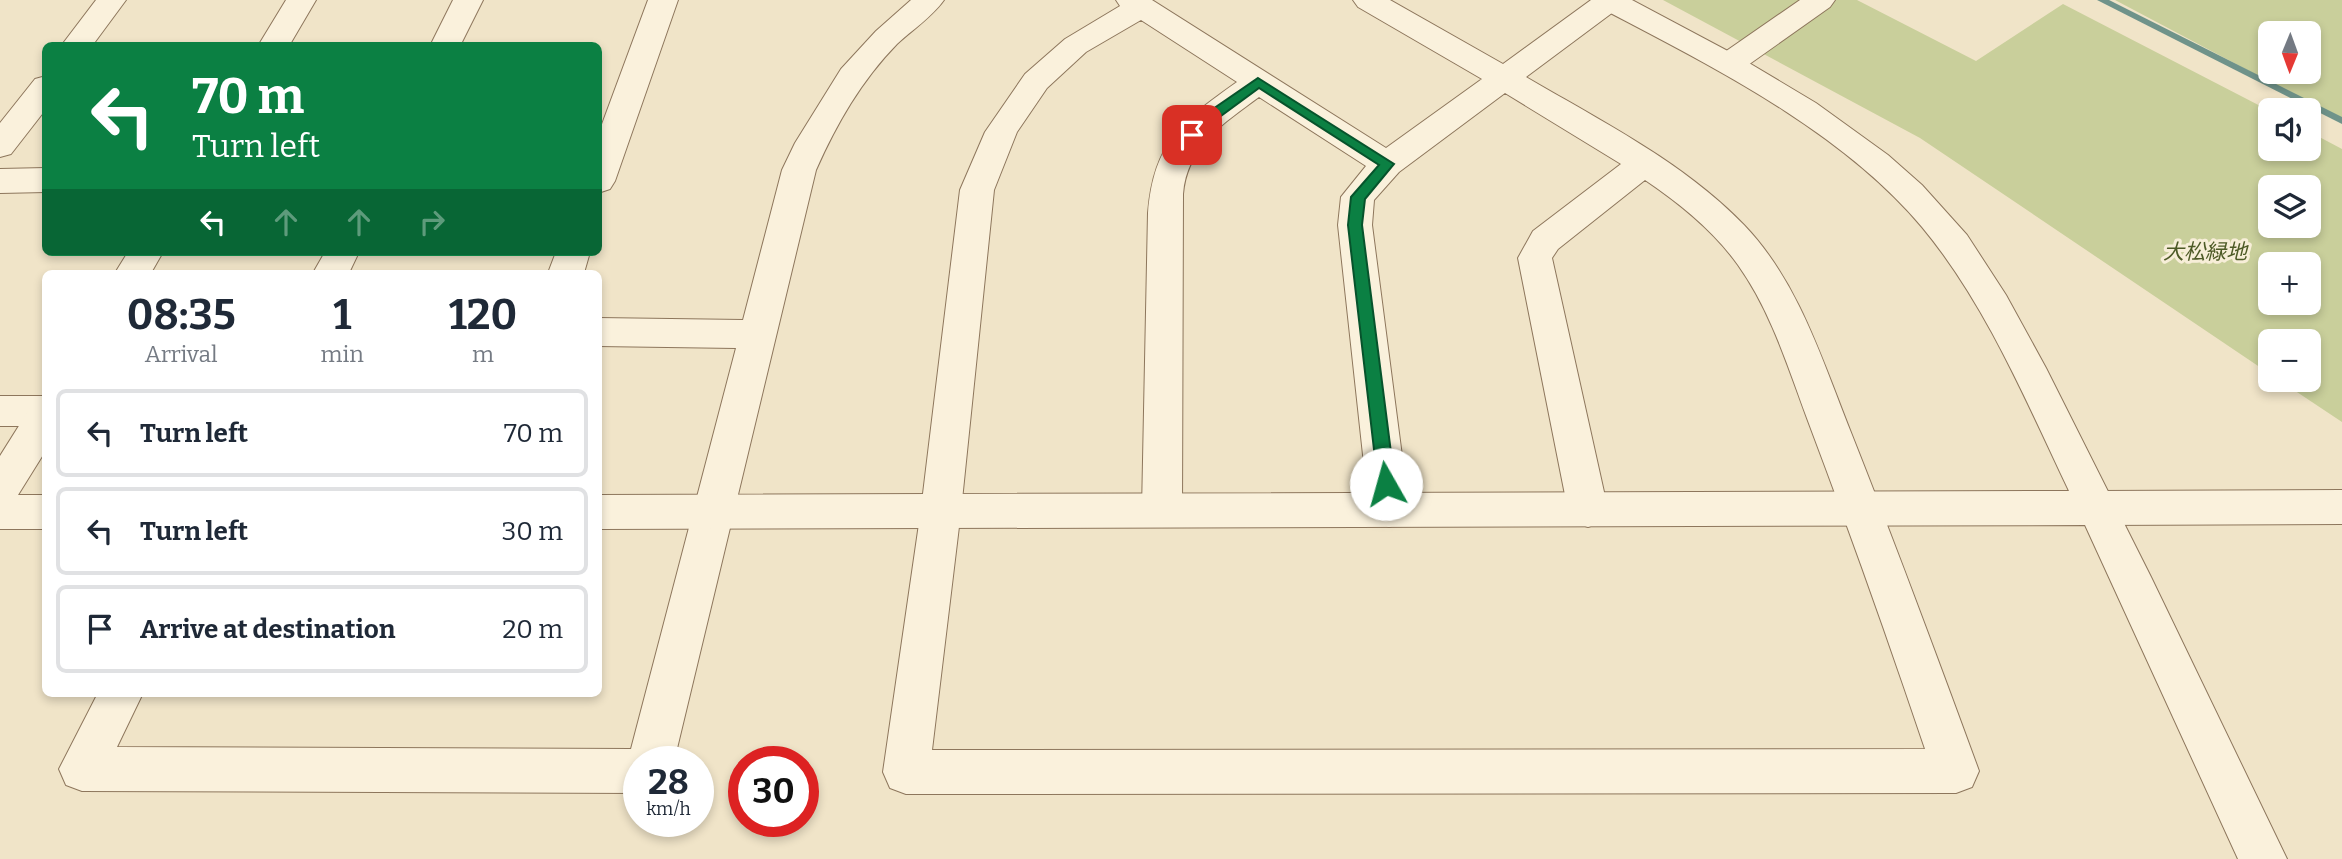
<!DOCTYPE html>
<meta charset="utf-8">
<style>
:root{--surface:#fff;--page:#f6f6f7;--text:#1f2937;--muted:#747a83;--line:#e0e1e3}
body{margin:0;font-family:Bitter,"Noto Sans JP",serif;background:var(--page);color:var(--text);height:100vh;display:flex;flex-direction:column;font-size:26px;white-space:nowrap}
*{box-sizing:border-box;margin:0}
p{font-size:23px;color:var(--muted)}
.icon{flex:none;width:38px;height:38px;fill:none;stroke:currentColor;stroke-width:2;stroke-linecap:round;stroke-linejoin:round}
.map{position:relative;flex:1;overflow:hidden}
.details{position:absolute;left:42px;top:270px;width:560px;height:427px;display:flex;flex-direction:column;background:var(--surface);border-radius:10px;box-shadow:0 4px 10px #0003}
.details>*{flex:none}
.guide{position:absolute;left:42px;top:42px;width:560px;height:214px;border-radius:10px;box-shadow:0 4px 10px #0003;background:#0b8043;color:#fff;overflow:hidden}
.needle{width:46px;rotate:181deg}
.controls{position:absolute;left:2258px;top:21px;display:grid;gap:14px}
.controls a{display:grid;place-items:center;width:63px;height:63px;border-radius:10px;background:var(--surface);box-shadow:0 4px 10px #0003;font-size:35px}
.speed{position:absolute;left:623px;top:746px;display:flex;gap:14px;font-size:35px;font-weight:700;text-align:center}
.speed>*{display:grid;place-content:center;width:91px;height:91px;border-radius:50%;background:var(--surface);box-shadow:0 4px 10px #0003;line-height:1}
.speed small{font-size:18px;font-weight:400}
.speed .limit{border:10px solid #d22;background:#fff;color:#111}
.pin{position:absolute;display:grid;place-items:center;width:60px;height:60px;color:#fff;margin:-30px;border-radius:14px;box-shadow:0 4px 10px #0006}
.me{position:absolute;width:77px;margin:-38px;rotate:353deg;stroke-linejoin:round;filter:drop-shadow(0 0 5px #0008)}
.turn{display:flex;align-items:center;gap:24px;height:147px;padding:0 35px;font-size:32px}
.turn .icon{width:91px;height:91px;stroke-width:2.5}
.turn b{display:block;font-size:49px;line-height:60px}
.lanes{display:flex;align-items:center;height:66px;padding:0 35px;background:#0003;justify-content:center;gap:35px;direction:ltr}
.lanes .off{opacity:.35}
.eta{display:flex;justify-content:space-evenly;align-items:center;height:119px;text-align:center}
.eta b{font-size:42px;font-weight:700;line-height:49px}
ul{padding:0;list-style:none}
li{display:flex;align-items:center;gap:21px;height:88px;margin:0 14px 10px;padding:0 21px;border:4px solid var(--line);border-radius:10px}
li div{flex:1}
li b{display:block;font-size:26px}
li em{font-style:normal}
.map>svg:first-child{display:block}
.green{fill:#c9cf9b;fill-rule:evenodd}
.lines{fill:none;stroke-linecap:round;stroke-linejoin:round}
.stream{fill:#6f938a;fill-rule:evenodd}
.minor-casing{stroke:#8d765c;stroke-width:2}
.tertiary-casing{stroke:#8d765c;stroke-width:2}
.minor{fill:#faf1dc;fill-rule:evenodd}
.tertiary{fill:#faf1dc;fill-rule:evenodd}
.route{fill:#0b8043;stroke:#07532c;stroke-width:2}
.labels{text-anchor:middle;stroke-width:6;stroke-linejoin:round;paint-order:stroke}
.park-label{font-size:21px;font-style:italic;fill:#4d5a26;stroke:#f7eed8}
</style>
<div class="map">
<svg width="2342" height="859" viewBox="0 0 2342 859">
<rect width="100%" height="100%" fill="#f0e4c8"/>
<path class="green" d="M1663 0H1857L1976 61 2063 4 2270 111V149H2308V131L2342 149V422L2279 380H2308V341H2270V374L1920 138ZM2270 187H2308V226H2270ZM2270 264H2308V303H2270Z
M2115 0H2342V120ZM2270 33H2308V72H2270Z"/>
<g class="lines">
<path class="stream" d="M2097 0H2109L2342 117V124Z"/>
<defs>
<path id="minor" d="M96 0H126L92 46H61Z
M453 0H483L460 46H430Z
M648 0H678L615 181 610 189 598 193V135Z
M911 0H944C932 17 912 30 897 44 861 81 837 123 816 170L674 761H639V793L82 791 66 785 59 769 98 693H143L117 747 631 749 736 348 598 346V318L743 320 782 170 795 143 841 69 876 31Z
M1116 0H1152L1386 148 1482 79 1358 7 1353 0H1390L1503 64 1591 0H1625L1620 7 1526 77C1601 121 1683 162 1744 225 1799 282 1823 363 1852 435 1896 546 1938 659 1979 771L1972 787 1956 793 906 794 890 788 883 772 921 510 960 190 985 132 1025 74 1065 39 1120 6ZM1141 20 1237 82C1182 121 1154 142 1148 213L1142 510 1148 522 1162 527 1176 522 1182 510 1183 194C1187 146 1224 123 1259 97L1366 166 1341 197 1338 225 1369 510 1375 522 1389 527 1403 522 1409 510 1372 225 1374 200 1399 172 1505 93 1621 164 1533 231 1518 258 1568 510 1574 522 1588 527 1602 522 1608 510 1552 258 1558 249 1645 180C1679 203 1714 231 1738 265 1773 314 1790 374 1811 429 1851 535 1889 642 1925 749L932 750 961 510 994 190 1017 132 1047 88 1086 52Z
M1800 0H1835L1830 7 1741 70 1730 73 1719 70 1715 63 1719 56Z
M46 76V109L11 154 0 157V123L35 79Z
M46 168V192L0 193V169Z
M325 252H359L349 273H313Z
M556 252H590L584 273H548Z
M0 396H46V426H0Z
M2342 490V524L2097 525 2083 520 2077 508 2083 496 2097 491Z"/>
<path id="tertiary" d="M286 0H316L289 46H258Z
M1594 0H1632L1739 57 1816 103 1888 155 1922 185 1967 235 2006 295 2046 368 2151 577 2287 859H2238L2085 525 598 529V495L2069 491C2026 401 1986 304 1922 227 1840 129 1709 65 1599 7Z
M128 252H163L151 273H115Z
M46 401V450L18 495H46V529H0V456L32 405Z"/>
</defs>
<use href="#minor" class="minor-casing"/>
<use href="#tertiary" class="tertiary-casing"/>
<use href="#minor" class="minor"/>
<use href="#tertiary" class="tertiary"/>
</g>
<path class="route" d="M1258 78 1394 164 1365 199 1362 225 1395 484 1392 489H1381L1378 484 1348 225 1351 197 1379 165 1259 88 1206 127 1197 138H1187L1185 135 1197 120Z"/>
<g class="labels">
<g class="park-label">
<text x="2205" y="259">大松緑地</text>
</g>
</g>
</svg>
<div class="controls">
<a><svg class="needle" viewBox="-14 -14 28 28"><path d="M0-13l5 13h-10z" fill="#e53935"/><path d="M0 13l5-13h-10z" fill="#747a83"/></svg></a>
<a><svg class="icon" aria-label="sound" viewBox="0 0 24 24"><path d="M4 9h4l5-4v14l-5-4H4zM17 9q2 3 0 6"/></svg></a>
<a><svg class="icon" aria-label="layers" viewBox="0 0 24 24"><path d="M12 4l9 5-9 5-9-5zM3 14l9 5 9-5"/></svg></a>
<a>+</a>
<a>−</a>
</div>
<div class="speed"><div>28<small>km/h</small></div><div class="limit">30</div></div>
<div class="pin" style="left:1192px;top:135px;background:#d93025"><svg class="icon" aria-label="arrive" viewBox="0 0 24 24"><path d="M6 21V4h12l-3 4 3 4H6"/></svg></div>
<svg class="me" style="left:1386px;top:484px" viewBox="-20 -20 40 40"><circle r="19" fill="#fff"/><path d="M0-13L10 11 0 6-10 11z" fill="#0b8043"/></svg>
<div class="guide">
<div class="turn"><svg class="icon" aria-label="left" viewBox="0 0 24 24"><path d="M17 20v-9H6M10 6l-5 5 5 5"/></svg><div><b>70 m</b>Turn left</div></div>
<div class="lanes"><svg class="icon" aria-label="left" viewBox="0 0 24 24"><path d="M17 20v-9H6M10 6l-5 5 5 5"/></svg><svg class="icon off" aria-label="ahead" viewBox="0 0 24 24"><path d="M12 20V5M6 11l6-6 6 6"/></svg><svg class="icon off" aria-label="ahead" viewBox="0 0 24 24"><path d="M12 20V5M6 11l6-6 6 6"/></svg><svg class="icon off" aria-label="right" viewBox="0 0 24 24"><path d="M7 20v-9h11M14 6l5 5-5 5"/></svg></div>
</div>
<section class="details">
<div class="eta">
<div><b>08:35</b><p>Arrival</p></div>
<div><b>1</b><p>min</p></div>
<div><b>120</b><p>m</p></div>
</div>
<ul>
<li><svg class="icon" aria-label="left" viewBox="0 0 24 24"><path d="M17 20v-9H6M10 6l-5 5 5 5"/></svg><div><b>Turn left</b></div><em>70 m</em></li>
<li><svg class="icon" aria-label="left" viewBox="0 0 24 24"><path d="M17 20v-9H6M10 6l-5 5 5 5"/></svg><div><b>Turn left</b></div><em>30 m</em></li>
<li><svg class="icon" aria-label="arrive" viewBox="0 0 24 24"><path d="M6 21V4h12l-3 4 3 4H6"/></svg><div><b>Arrive at destination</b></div><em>20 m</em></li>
</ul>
</section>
</div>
